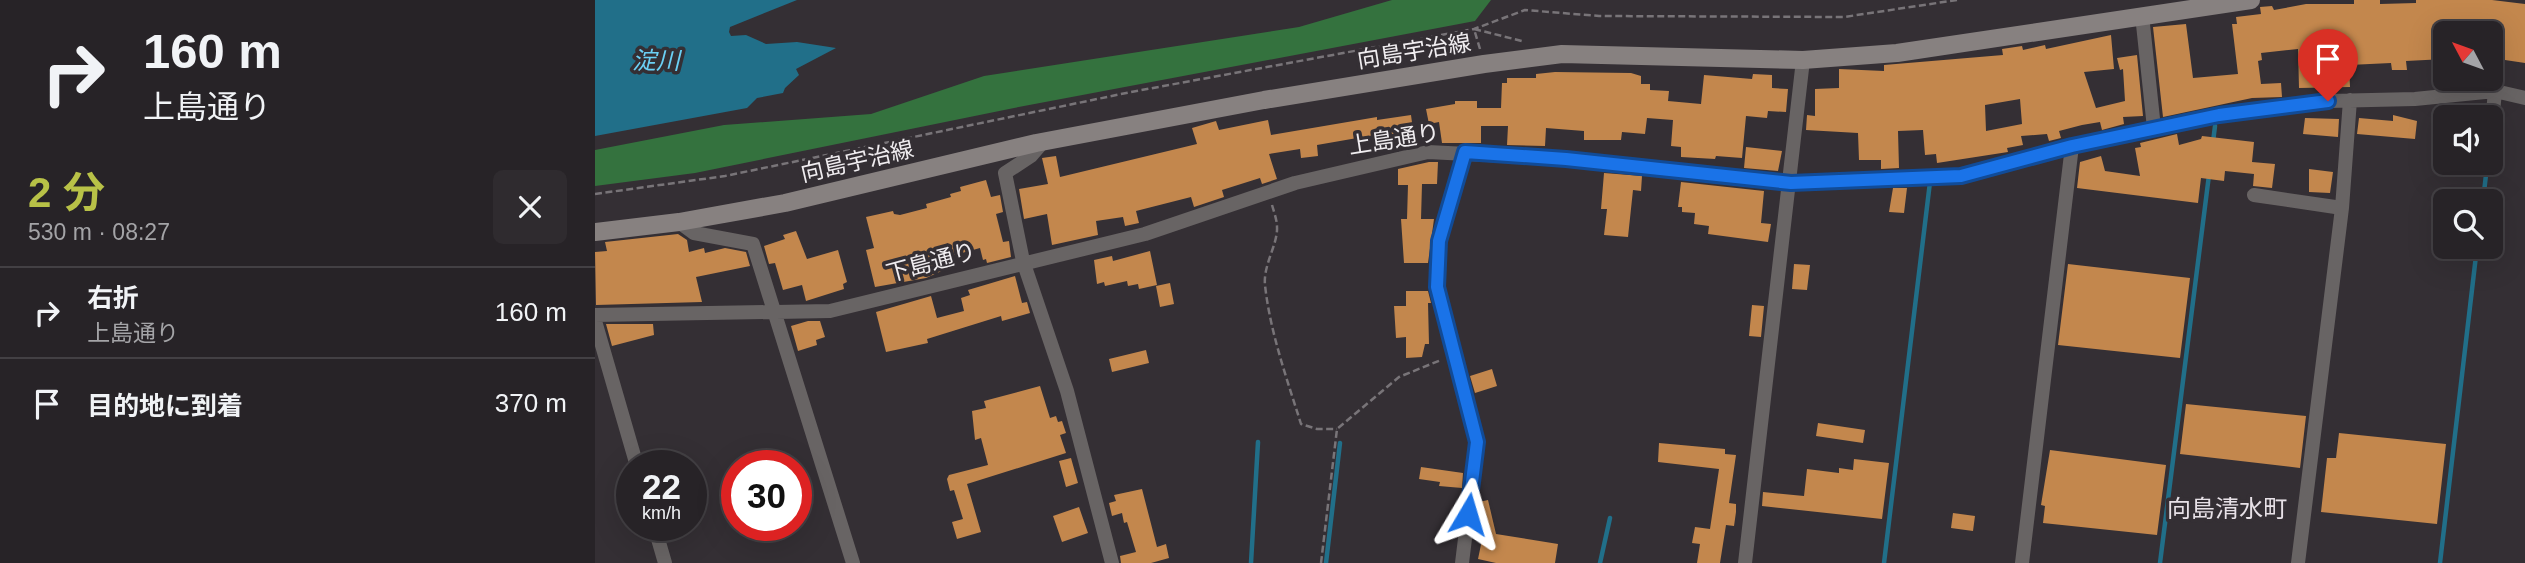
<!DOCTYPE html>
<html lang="ja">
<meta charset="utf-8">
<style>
:root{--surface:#272327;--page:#2f2b2f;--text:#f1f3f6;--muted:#a4a4a7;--line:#434044;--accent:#b8c147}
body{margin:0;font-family:Arial,"Noto Sans JP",sans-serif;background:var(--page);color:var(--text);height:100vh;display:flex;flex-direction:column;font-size:26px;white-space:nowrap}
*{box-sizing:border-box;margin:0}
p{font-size:23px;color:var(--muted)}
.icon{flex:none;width:38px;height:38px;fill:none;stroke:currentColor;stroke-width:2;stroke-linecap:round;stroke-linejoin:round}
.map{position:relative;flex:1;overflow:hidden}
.details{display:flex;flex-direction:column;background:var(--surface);width:595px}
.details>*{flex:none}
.top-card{background:#272327;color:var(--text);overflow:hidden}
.needle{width:46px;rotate:311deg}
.buttons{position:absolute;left:1838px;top:21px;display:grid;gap:14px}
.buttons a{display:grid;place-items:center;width:70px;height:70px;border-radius:10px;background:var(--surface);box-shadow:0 7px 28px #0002,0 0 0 2px var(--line);font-size:35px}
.speed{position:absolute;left:21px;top:450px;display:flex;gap:14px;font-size:35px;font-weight:700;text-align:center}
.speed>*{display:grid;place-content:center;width:91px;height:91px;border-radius:50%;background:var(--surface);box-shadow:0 7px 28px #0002,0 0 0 2px var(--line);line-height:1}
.speed small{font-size:18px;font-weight:400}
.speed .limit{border:10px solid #d22;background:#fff;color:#111}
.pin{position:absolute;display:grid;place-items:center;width:60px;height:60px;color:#fff;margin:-72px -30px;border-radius:50% 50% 50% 0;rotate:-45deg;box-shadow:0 0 7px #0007}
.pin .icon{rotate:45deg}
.me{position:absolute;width:77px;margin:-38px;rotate:7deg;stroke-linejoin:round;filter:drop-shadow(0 0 5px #0008)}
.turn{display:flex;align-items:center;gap:24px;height:147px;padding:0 28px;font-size:32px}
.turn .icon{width:91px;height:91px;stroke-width:2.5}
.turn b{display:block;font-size:49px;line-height:60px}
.round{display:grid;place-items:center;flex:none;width:74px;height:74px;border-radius:10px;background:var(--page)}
.summary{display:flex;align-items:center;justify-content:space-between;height:119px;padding:0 28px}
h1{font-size:42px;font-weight:700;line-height:52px;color:var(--accent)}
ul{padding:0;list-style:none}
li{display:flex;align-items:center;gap:21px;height:91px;padding:0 28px;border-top:2px solid var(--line)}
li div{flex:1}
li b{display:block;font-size:26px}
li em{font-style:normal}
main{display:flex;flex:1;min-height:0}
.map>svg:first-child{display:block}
.forest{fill:#34723e}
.water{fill:#216f89}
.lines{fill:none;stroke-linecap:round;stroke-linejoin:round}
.stream{stroke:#216f89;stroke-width:4.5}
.building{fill:#c3874d;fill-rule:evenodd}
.path{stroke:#787478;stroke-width:2.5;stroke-dasharray:7 3.5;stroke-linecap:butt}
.street{stroke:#686464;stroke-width:14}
.secondary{stroke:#878180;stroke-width:18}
.route-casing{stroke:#114b97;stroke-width:18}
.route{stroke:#1a73e8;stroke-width:12}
.labels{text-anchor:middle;stroke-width:7;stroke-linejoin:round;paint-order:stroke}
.street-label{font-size:23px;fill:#f0edf0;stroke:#342f34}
.water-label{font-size:24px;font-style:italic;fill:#6bd0f5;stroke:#342f34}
.neighbourhood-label{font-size:24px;fill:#e7e1e7;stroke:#342f34}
</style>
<main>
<section class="details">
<div class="top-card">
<div class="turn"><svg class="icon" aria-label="right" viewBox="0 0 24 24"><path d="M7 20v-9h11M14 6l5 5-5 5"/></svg><div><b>160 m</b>上島通り</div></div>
</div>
<div class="summary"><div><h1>2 分</h1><p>530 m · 08:27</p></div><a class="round"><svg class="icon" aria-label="close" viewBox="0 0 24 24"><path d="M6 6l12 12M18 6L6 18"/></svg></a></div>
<ul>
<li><svg class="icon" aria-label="right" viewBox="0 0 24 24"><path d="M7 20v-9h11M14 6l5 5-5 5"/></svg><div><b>右折</b><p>上島通り</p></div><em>160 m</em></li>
<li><svg class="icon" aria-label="arrive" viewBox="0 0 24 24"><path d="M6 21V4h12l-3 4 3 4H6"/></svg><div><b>目的地に到着</b></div><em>370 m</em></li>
</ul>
</section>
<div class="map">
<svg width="1930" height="563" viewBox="0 0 1930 563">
<rect width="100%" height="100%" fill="#342f34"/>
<path class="forest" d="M797 0H896L880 21 419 108 100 173 0 186V150L129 125 276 114 389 76 704 27Z"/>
<path class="water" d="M0 0H202L135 27 134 32 136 36 151 35 171 44 202 42 241 48 201 69 204 75 190 88 188 93 162 98 152 108 0 136Z"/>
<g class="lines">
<path class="stream" d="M1618 142 1620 126
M1888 201 1892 166
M656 563 663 442
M731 563 745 443
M1005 563 1015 518
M1289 563 1335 182
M1565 563 1614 175
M1845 563 1882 247"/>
</g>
<path class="building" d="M1759 0H1785V4L1821 3V0H1897L1930 4V63L1910 60 1907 81 1895 80V33L1850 29V59L1811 61 1812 70H1797L1796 63 1754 65 1755 87 1704 88 1703 49 1666 53 1667 60 1663 61 1666 84 1686 83 1687 97 1657 98 1568 117 1558 27 1591 24 1598 78 1643 74 1637 24H1642L1641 17 1666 14 1665 7 1677 6 1679 10 1711 4H1759Z
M1516 35 1519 69 1489 72 1501 108 1530 101 1528 69 1525 70 1522 58 1542 55 1548 116 1528 117 1529 124 1507 130 1505 122 1487 125 1464 131 1466 138 1454 141 1452 134 1426 136 1428 145 1412 148 1413 152 1342 163 1341 154 1330 155 1328 130 1303 131 1304 168 1286 169V160H1264L1263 133 1211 130 1212 115 1220 116V89L1244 88V69L1289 71V65L1408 55 1407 49 1427 46 1428 50 1450 45 1451 49ZM1425 99 1427 124 1391 131 1390 105Z
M960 72 1036 73 1046 76V84H1055V90L1074 91 1073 101 1106 104 1109 75 1157 79 1158 74 1177 75V88L1193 89 1191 112 1173 111 1172 118 1151 116 1147 158 1121 156 1120 159 1086 157V147L1076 146 1078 120 1052 118 1050 134 1027 132 1026 140H989V131L951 128 950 146 912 145 913 126H886V143H847L844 122 834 124 831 109 860 104V101H882V108H906L907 83H912V78H941V74Z
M816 115 820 145 804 149V144L793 146 791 133 722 145 723 156 706 158 705 149 674 154 682 179 667 184 665 178 627 190 629 197 599 207 596 197 541 211 544 223 530 226 528 217 501 221 503 235 457 245 452 214 429 219 424 189 453 184 447 158 461 156 465 177 602 144 597 128 621 121 624 130 673 120 676 135 782 117V120Z
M1798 115 1822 121 1820 139 1762 134 1764 118 1798 121Z
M1710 118 1744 119 1743 137 1708 134Z
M1582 134 1584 145 1606 139 1607 136 1659 142 1657 162 1680 164 1677 188 1658 186 1659 174 1630 171 1629 181 1606 178 1603 203 1482 188 1485 162 1506 156 1510 171 1545 176 1540 148 1546 147 1545 143Z
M1151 147 1187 151 1183 171 1149 168Z
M834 162H843L842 184H827L826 219H839L833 263H809L806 219H812L813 185H803V169Z
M1714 169 1738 172 1735 193 1714 192Z
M1009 173 1047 176 1046 191 1038 190 1033 237 1009 235 1012 209H1006Z
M391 180 396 197 405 195 408 212 401 214 408 242 414 241 416 257 392 263 391 259 388 260 385 248 356 256 360 265 331 278 280 287 271 250 279 248 271 217 298 211 299 214 305 215 332 208 331 204 356 197 355 194 366 191 365 187Z
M1086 182 1169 191 1166 223 1176 224 1173 242 1113 234 1114 226 1099 224 1100 213 1087 212V207H1083Z
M1298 188H1312L1309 213 1294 212Z
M201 231 212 259 243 250 252 282 248 284 249 289 211 301 207 285 188 290 180 263 174 264 169 246 190 239 188 235Z
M83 234 92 240 94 252 109 248 110 253 130 248 151 252 155 266 101 277 107 302 1 305 0 252 12 251 10 242Z
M555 251 562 285 544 289 543 284 533 286 532 281 510 286 509 282 502 284 499 260 517 256 518 261Z
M1199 264 1215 265 1212 290 1197 289Z
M1473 264 1595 278 1585 358 1463 345Z
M420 276 427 303 432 302 435 313 407 321 406 316 332 339 333 343 291 352 281 312 336 296 342 318 369 311 366 298 375 295 373 290Z
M575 283 579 304 565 307 561 286Z
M811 291H833L836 303H833L834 344H830L827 357 811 358V337L801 338 799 306H811Z
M1157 305 1169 306 1166 337 1154 336Z
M213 321H225L230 337 221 340 222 345 203 351 196 326Z
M11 324H58L59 335 17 346Z
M551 350 554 363 517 372 514 359Z
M897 369 902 386 880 393 875 376Z
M445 386 455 418 461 416 463 422 467 421 471 433 465 435 471 453 372 484 386 532 362 539 357 522 368 519 359 490 355 491 352 479 354 475 393 465 386 438 380 440 377 411 391 408 389 401Z
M1591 404 1711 416 1705 468 1585 454Z
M1223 423 1270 430 1268 443 1221 436Z
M1744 433 1851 444 1842 524 1726 512 1732 458H1741Z
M1064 443 1130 449V454L1141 455 1134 503 1141 504V512L1139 526 1131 525 1125 563H1102L1105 544 1097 543 1100 527 1115 529 1124 469 1063 462Z
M1455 450 1571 465 1562 535 1448 523 1450 506 1446 505Z
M476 458 483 483 471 487 464 461Z
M1259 459 1294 463 1287 519 1167 506 1168 492 1209 496 1212 469 1244 473V468L1258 470Z
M826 467 868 473 867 488 844 486 845 482 824 479Z
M547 489 562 547 571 544 574 558 556 563H526L525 556 541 552 532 522 529 523 527 513 517 516 514 503 521 501 519 495Z
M893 500 901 534 963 544 960 563H901L883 559 888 535 883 513 884 502Z
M484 507 493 533 467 542 458 516Z
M1358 513 1380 516 1378 531 1356 528Z"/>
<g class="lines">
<path class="path" d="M885 49 879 29 927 41
M0 194 130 176 536 92 879 29 930 10 1004 16 1249 17 1362 0
M677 205C679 212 682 220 682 227 683 244 668 265 670 285 675 332 692 379 706 424L722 429H742
M726 563 742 429 804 377 846 360"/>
<path class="street" d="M1547 15 1559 128
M448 142 436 156 410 173 428 261 472 391 517 563
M1895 145 1900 91
M1659 195 1747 208
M84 222 99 233 158 244 258 563
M0 315 235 311 550 234 700 183 833 152 971 159 1196 182 1366 176 1477 146 1645 111 1733 101 1820 99 1900 91 1930 98
M0 321 42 466
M59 525 70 563
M867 563 882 441 842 287 844 241 870 152
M1150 563 1208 60
M1427 563 1477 146
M1703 563 1747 208 1755 100"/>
<path class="secondary" d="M0 232 84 222 190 203 441 143 669 100 889 64 967 54 1208 60 1302 53 1656 0"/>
</g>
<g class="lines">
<defs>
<path id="route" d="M873 514 882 442 842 287 844 241 870 152 971 159 1196 183 1366 176 1477 146 1624 115 1733 101"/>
</defs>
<use href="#route" class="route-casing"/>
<use href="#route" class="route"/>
</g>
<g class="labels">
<g class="street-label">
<text transform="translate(819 51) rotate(-9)" y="8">向島宇治線</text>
<text transform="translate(799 139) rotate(-9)" y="8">上島通り</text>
<text transform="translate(262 161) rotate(-13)" y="8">向島宇治線</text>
<text transform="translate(336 262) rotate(-15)" y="8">下島通り</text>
</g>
<g class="water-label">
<text x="61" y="69">淀川</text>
</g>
<g class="neighbourhood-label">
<text x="1632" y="517">向島清水町</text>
</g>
</g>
</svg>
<div class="buttons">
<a><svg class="needle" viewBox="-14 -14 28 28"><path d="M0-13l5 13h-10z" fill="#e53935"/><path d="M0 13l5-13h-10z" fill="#a4a4a7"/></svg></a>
<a><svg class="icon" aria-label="sound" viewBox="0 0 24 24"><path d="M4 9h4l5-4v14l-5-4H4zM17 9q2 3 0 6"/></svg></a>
<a><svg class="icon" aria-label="search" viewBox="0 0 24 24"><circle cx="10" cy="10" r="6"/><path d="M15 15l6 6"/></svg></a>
</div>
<div class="speed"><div>22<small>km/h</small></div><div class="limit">30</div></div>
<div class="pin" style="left:1733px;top:101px;background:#d93025"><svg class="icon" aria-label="arrive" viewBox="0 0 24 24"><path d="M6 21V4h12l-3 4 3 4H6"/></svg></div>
<svg class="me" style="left:873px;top:514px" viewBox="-20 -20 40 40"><path d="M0-17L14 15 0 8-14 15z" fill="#1a73e8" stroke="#fff" stroke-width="4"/></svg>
</div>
</main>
